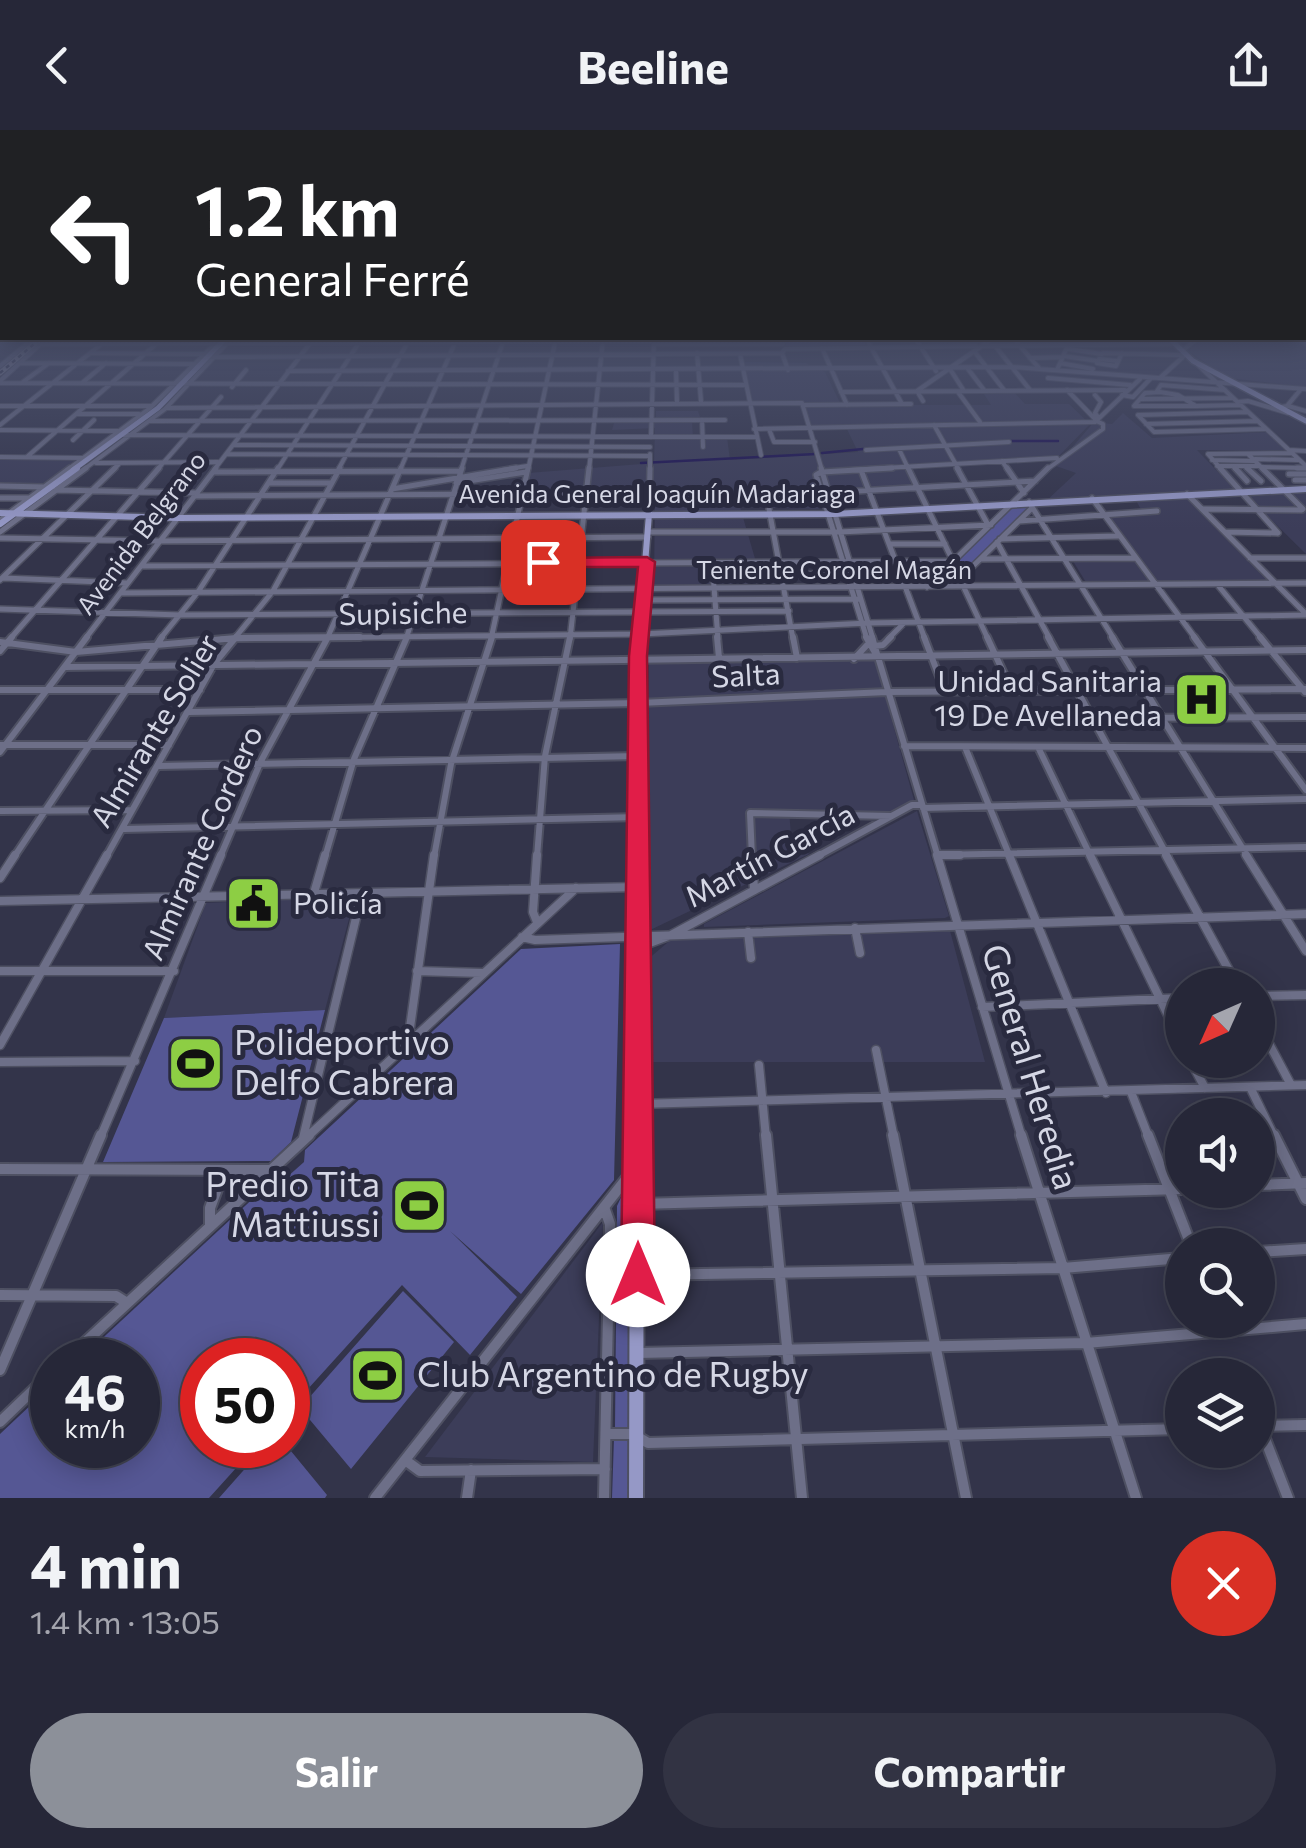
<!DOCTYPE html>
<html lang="es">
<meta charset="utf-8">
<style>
:root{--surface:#262738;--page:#323343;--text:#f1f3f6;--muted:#a4a5ae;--line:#424453;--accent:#8c9099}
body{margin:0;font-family:Commissioner,sans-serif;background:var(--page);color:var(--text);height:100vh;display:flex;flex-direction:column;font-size:38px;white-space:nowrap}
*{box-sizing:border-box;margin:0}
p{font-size:32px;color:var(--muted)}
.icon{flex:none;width:55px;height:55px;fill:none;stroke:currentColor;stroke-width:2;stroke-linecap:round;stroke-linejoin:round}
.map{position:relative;height:1368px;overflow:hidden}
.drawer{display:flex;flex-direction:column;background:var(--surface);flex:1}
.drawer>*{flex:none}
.hud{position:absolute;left:0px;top:0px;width:1308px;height:210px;box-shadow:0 5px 25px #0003,0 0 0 2px var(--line);background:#202124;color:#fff;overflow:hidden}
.needle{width:65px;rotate:225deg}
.fabs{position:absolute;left:1165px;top:838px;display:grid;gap:20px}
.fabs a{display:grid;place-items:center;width:110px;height:110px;border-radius:50%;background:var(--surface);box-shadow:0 5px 25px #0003,0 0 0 2px var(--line);font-size:50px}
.speed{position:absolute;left:30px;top:1208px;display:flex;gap:20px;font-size:50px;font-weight:700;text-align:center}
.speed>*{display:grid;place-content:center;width:130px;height:130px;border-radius:50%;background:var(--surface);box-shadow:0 5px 25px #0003,0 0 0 2px var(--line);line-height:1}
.speed small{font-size:25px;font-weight:400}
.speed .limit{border:15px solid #d22;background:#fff;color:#111}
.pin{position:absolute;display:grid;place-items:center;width:85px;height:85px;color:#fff;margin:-42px;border-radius:20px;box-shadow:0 5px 15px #0006}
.me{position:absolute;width:110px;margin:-55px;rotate:0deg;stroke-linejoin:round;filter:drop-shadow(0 0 8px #0008)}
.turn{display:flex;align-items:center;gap:35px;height:210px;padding:0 30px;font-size:45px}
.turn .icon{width:130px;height:130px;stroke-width:2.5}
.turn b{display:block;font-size:70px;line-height:85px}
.round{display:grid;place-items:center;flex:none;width:105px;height:105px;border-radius:52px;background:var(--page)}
.head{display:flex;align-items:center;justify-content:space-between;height:170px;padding:0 30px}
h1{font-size:60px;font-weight:700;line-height:75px}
.button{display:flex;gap:20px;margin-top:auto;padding:20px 30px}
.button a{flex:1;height:115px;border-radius:60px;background:var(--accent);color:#fff;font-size:40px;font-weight:700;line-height:115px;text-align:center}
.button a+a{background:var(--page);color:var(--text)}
header{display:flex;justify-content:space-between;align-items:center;height:130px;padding:0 30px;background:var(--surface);font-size:45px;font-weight:700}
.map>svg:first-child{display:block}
.built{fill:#3c3d59}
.green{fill:#555794}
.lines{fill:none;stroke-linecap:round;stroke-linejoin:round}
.stream{stroke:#1a0f52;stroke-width:2.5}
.minor-far4-casing{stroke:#4e5062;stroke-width:6}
.minor-far3-casing{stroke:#4e5062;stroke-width:8}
.minor-far2-casing{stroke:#4e5062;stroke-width:10}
.minor-far1-casing{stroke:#4e5062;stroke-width:11}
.minor-casing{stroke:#4e5062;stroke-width:14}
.major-far4-casing{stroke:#4e5062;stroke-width:8}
.major-far3-casing{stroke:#4e5062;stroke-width:9}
.major-far2-casing{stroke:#4e5062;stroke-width:11}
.major-far1-casing{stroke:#4e5062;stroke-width:14}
.major-casing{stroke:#4e5062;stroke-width:18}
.minor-far4{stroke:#6d6f88;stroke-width:4}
.minor-far3{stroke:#6d6f88;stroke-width:5}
.minor-far2{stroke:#6d6f88;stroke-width:6}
.minor-far1{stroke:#6d6f88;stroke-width:8}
.minor{stroke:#6d6f88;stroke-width:10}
.major-far4{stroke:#9598c6;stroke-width:5}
.major-far3{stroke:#9598c6;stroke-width:6}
.major-far2{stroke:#9598c6;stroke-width:8}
.major-far1{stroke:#9598c6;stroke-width:10}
.major{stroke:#9598c6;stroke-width:14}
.rail-casing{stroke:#8b8d9f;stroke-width:5}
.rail{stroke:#292a3f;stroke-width:2.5;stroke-dasharray:4;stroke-linecap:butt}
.route{fill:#e11d48;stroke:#92132f;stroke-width:2.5}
.labels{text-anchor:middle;stroke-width:10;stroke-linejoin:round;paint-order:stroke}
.far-street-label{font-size:25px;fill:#d5d7e5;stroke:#292a3f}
.street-label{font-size:30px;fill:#d5d7e5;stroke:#292a3f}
.poi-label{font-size:30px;fill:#d5d7e5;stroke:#292a3f;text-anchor:end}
.near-poi-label{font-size:35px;fill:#d5d7e5;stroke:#292a3f;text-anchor:start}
.near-street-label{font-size:35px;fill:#d5d7e5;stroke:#292a3f}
</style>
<header><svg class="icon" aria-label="back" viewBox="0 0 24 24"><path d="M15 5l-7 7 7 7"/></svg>Beeline<svg class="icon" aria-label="share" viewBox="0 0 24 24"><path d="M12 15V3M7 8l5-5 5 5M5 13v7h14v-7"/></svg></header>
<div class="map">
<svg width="1306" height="1368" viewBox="0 0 1306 1368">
<rect width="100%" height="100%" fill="#33344a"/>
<path class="built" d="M1201 208H1294L1306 216V257L1229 248 1188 221Z
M742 232 806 233 825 242 841 275H991L982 261 1012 260 1025 274H1069L1090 294 1056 329 907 337 918 357 813 364 819 379 740 377 756 432H735V443L786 442 791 459 654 455 655 360 524 362 528 343 654 333 655 298 612 300 615 290H656V281H698L700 287 692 292 693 308 727 307 730 330 858 322 846 297 811 296 804 275 750 272Z
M1123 283 1152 308 1269 302 1285 320H1197L1237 362 1183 365 1267 450 1087 454 1073 431 1137 429 1104 388 1143 383 1134 367 1046 371 1076 343 1056 336 1094 292 1112 294Z
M0 328 77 329 39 356 0 355Z
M1306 362V424L1246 365Z
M649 530H875L914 670 891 682 789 679 791 706 809 724 646 802Z
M917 681 949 786 945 788 704 797V794Z
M355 766 325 880 164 888 206 773Z
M949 797 985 932H646L647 830 680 802Z
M603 1092 593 1332 425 1327Z"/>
<path class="green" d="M657 208H862L867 217 657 214Z
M1013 375 1029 377 949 456H931Z
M620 814 614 1050 521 1164 450 1101 517 1167 470 1225 402 1155 288 1281V1230H202V1315H257L209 1368H0V1304L52 1255V1315H138V1230H79L275 1048H286L304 1032 305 1020 521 819Z
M325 880 291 1012 271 1031 103 1032 164 888Z
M625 1059H630L632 1063 630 1297 615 1299 617 1076Z
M403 1161 454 1212 351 1339 300 1278Z
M614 1308H627L629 1312 628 1368H612Z
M266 1315H286L327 1365 325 1368H219Z"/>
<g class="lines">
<path class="stream" d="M1009 311H1058
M822 323 863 319
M641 333 816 324"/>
<defs>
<path id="minor-far4" d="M0 208H5
M866 208 902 274
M915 208 936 241
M1013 208 1039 238
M1297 208 1306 214
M1014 209H1062
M41 214 654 211
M654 214H783
M981 216 1175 214
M996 217 1030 260
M822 218 847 275
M1069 219 1102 224
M974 221 1004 260
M1182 221 1198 208
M92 223 205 224
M697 223 701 271
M1103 223 1182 225
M740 224 761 325
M1064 226 1098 231
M215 227 782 223
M1030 228 1062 227
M1099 229 1118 231
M20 233 196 234
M1060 233 1093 239
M1097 233 1116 236 1122 223
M1198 235 1306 336
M0 236 34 208
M950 239 964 261
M968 239 984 260
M676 240 677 272
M788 240 782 223 785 219 976 216
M1057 240 1068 215
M288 241 1012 237 1306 259
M1161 247 1185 225
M1048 248 1130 255
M0 251 47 208
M23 252 49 233
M0 253 745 255
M82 253 106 233
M232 257 246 240
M1067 260 1096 290
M1157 261 1161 255 1225 260
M841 262 1125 260
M958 262 980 292
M1160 262 1178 265 1196 276H1134L1145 263Z
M1095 265 1101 272 1095 283 1098 287
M1122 265 1133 267 1151 248
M1141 269 1232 268
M923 271 917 261 993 208
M1238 272 1248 271 1288 283
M803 275 911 274
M0 276H152
M1196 276 1241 275
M1288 276 1306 281
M1281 277 1287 276 1301 259
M166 278 802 273 822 340
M77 284H139
M1138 285 1154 302 1265 299
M1138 285 1248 282
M702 290 703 317
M150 291 725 290
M1146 294 1257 291
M0 295 109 208
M934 295 959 340
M754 299 1095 292 1140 249
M769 299 774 312H815
M0 300 118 301
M123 305 756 307
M651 307 654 209
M73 310 94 290
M235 315 650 317
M899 319 909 340
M866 320 1009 312
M1289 320 1306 321
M227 324 650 326
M1208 324 1222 340
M1208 324 1292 323
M1248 324 1264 340
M28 326 163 208
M0 327 84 328
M1255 329 1298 330
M1212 330 1254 331
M1002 331 1008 340
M96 333 218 332
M1217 336H1260
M1234 337 1237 340
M1246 337 1250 340
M1262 337 1306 338
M67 340 150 278 221 208
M83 340 165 279 232 208
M113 340 119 334
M157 340 221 267
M214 340 314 208
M277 340 362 208
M338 340 410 208
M400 340 457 208
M461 340 503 212
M502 340 527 336
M528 340 556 208
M589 340 603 210
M650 340V324
M850 340 1057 328
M1046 340 1103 299V294L1096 291"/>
<path id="minor-far3" d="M821 338 873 509
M908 338 950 425 955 428
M957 338 987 393
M1007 338 1024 363
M1220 338 1278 403
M1235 338 1247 351
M1247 338 1261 351
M1262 338 1303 379
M1297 338H1306
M861 340 925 509
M213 342 460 341
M821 342 816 345 867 509
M822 342 892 338
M1289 344H1306
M1295 350H1306
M269 353H331
M456 353 526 342
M0 356 44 357
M392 359 516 338
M56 360 197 363
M821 363 1035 351
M1187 364 1306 484
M196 366 649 363
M0 368H29
M1092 368 1196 509
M1029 372 1114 509
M769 379 793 509
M1203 379 1302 380
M649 384 650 338
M0 390 70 338
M1019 391 1157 381
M0 402 86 338
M648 402H839L991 395
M1225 402 1277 403
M0 408 160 411 648 407
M1000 409 1118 406
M997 412 1050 509
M890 414H945
M1250 428H1306
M982 429 1135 428
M712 431 718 509
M142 436 954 431
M713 445 846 444
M3 448 127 453
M0 450 115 338
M1217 454 1262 509
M927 457 1048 338
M121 463 1306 453
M645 470 860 469
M0 479 180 485 789 481
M10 509 159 338
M85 509 216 338
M160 509 198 462 278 338
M221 509 641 504 868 493 1306 485
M234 509 273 461 340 338
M327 509 401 338
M406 509 462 338
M491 509 528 338
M570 509 589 338
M888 509 903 494
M988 509 960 449 1031 379"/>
<path id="minor-far2" d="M717 507 719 528
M793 507 797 528
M866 507 874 521
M872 507 938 727
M924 507 945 562
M987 507 1012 561
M1048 507 1168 727
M1112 507 1248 727
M1194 507 1306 660
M1260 507 1305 562
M0 512 76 522 236 508 360 507
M875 516 883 515 891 507
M0 521 12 507
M854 529 868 514
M65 537C479 530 892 529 1306 520
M0 560H200
M189 582 639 573 887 562 1306 559
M1094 588 1306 587
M0 615H169
M904 616 1306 618
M965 617 1010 727
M1038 617 1091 727
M0 622 87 507
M159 636 638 626
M923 678 1306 669
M0 681 132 680
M124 699 640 687
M938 725 1306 717
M14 727 162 507
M106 727 214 534 236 507
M220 727 261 631 328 507
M325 727 354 629 407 507
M434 727 451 634 492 507
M537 727 545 626 570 507
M752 727 750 683 891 686
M816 727 912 675H922"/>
<path id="minor-far1" d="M537 725 533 782 537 792
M752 725 754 759
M937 725 1022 1008
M938 725H960
M1009 725 1106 963
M1090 725 1182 914
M1166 725 1237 855
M1246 725 1306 821
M0 748 15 725
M314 763 325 725
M0 771 638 757
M855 798 860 823
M748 802 751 828
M522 807 535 810 1306 784
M639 817 671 805 820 725
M0 841H174
M417 841 482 843
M1258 866 1306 865
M982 877 1182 868
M1258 893 1291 955
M408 912 434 725
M0 915 107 725
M876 920 894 1008
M1190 930 1205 958
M0 932 135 931
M759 935 766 1008
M1250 957 1275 1008
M1131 962 1149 1008
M638 974 1306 955
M100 1008 221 725
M303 1008 362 763
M306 1008 576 758"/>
<path id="minor" d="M766 1005 802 1368
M893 1005 966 1368
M1021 1005 1136 1368
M1148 1005 1191 1115
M1274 1005 1306 1069
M0 1039 270 1040
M1258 1055 1306 1053
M639 1074 1182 1059
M604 1077 610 1094 604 1368
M210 1096V1078L224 1040
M1258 1122 1306 1119
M639 1145 1063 1138 1182 1128
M0 1165 116 1166 127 1173
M638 1223 1086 1213 1306 1194
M66 1230 309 1005
M0 1240 101 1005
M0 1292 52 1242
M1258 1296 1306 1295
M1260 1296 1288 1368
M606 1304H633L648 1313 1182 1299
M405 1330 420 1341 605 1339
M375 1368 634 1039
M467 1368 471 1340"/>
<path id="major-far4" d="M1169 208 1193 231 1306 291
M73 340 158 278 226 208"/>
<path id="major-far3" d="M0 383 178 388 834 384 1306 359
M0 394 77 338
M639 509 649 384"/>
<path id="major-far2" d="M638 727 640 507"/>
<path id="major-far1" d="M637 1008 638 725"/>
<path id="major" d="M636 1368 637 1005"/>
</defs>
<use href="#minor-far4" class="minor-far4-casing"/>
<use href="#minor-far3" class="minor-far3-casing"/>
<use href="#minor-far2" class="minor-far2-casing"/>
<use href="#minor-far1" class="minor-far1-casing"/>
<use href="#minor" class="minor-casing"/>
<use href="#major-far4" class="major-far4-casing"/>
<use href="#major-far3" class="major-far3-casing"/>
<use href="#major-far2" class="major-far2-casing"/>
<use href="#major-far1" class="major-far1-casing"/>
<use href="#major" class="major-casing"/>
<use href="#minor-far4" class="minor-far4"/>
<use href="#minor-far3" class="minor-far3"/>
<use href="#minor-far2" class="minor-far2"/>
<use href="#minor-far1" class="minor-far1"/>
<use href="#minor" class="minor"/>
<use href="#major-far4" class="major-far4"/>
<use href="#major-far3" class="major-far3"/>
<use href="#major-far2" class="major-far2"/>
<use href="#major-far1" class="major-far1"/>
<use href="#major" class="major"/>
<defs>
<path id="rail" d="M0 243 41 208"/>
</defs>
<use href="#rail" class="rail-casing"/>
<use href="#rail" class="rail"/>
</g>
<linearGradient id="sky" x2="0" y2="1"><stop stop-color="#1c1d29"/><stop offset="0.52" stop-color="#4a506b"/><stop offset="1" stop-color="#4a506b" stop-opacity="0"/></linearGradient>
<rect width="1306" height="399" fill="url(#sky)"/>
<path class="route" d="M647 427 655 432 647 526 655 1145 650 1157 638 1162 626 1157 621 1145 629 526 638 437H543L534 432 543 428Z"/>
<defs>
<symbol id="hospital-square" viewBox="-11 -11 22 22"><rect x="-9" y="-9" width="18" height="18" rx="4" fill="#8dce44" stroke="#292a3f"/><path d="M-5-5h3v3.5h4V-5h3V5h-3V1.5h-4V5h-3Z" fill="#111"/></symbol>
<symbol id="civic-square" viewBox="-11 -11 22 22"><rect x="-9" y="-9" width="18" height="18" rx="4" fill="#8dce44" stroke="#292a3f"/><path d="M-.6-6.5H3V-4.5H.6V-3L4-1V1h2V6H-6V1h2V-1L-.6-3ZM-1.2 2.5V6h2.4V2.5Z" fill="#111"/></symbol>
<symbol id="stadium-square" viewBox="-11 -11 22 22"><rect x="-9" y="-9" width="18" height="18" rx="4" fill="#8dce44" stroke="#292a3f"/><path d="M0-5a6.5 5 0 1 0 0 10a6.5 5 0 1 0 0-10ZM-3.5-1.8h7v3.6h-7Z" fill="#111"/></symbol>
</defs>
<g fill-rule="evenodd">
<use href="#hospital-square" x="1170" y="538" width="63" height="63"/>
<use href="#civic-square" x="222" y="742" width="63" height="63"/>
<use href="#stadium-square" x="164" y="902" width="63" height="63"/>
<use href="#stadium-square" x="388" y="1044" width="63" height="63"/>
<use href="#stadium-square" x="346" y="1214" width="63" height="63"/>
</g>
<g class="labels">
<g class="far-street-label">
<text x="657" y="373">Avenida General Joaquín Madariaga</text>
<text transform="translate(141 403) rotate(-53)" y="9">Avenida Belgrano</text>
<text x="834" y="449">Teniente Coronel Magán</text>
</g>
<g class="street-label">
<text transform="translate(403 484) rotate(-1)" y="10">Supisiche</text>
<text transform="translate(746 546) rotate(-3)" y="10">Salta</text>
<text transform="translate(155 601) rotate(-59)" y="10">Almirante Solier</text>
<text transform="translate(203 713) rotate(-66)" y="10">Almirante Cordero</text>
<text transform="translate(770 726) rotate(-28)" y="10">Martín García</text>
</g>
<g class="poi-label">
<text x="1162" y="562">Unidad Sanitaria<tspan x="1162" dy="34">19 De Avellaneda</tspan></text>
<text x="293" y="784" text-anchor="start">Policía</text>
</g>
<g class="near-poi-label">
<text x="234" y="925">Polideportivo<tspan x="234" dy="40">Delfo Cabrera</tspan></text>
<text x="380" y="1067" text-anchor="end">Predio Tita<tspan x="380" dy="40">Mattiussi</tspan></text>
<text x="417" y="1257">Club Argentino de Rugby</text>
</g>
<g class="near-street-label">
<text transform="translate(1030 937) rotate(73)" y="12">General Heredia</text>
</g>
</g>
</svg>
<div class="fabs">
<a><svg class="needle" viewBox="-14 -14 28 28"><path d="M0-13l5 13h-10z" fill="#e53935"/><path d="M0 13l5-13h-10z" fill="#a4a5ae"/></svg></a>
<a><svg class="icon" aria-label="sound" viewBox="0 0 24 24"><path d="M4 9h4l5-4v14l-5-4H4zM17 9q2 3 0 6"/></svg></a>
<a><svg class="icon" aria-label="search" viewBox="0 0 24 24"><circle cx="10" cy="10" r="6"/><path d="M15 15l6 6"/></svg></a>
<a><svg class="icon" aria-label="layers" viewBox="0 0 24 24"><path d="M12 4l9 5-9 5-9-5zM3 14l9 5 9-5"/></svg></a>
</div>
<div class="speed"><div>46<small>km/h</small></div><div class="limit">50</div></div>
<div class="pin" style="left:543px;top:432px;background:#d93025"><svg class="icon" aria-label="arrive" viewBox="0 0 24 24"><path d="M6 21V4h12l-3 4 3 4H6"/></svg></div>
<svg class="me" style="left:638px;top:1145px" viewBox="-20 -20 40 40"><circle r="19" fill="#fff"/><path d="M0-13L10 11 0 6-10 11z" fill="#e11d48"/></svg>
<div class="hud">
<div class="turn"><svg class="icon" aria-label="left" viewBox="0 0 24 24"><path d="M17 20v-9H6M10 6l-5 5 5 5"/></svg><div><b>1.2 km</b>General Ferré</div></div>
</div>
</div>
<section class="drawer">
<div class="head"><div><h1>4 min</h1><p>1.4 km · 13:05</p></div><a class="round" style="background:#d93025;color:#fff"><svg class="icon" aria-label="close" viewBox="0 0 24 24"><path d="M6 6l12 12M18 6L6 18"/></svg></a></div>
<div class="button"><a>Salir</a><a>Compartir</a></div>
</section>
